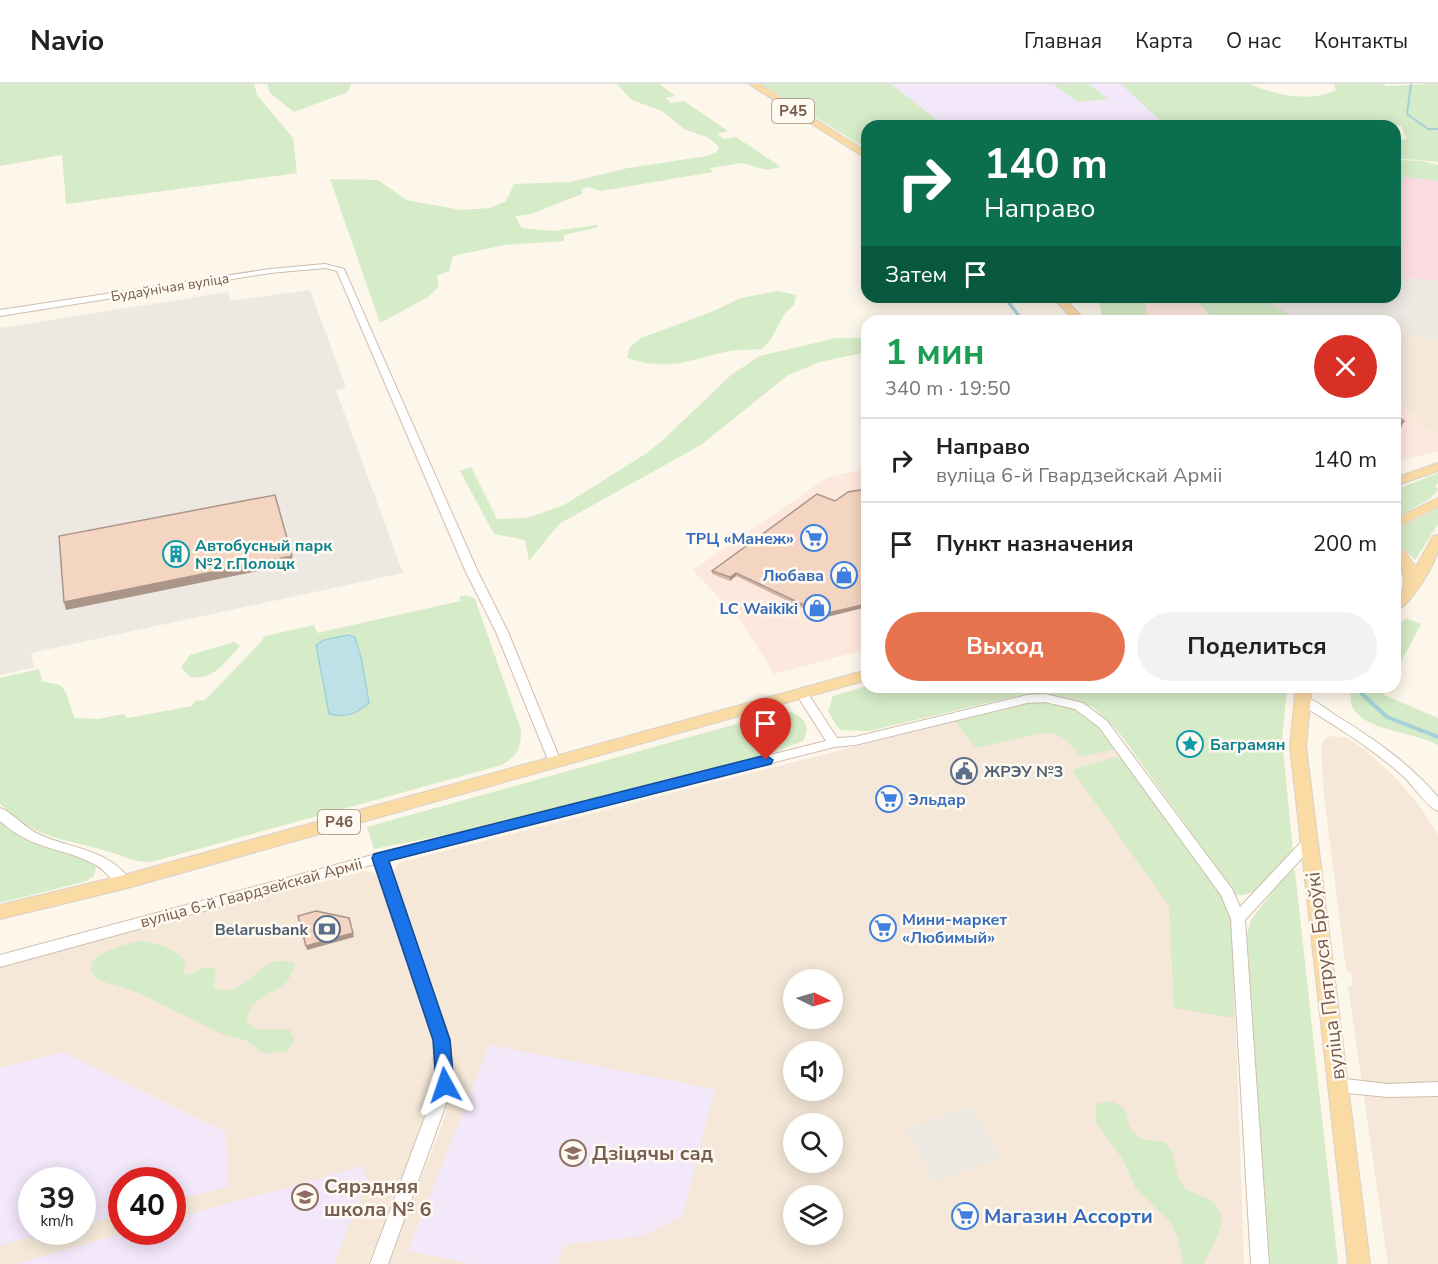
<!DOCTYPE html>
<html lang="ru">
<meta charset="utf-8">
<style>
:root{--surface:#fff;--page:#f2f2f2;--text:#202124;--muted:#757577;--line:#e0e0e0;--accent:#e67250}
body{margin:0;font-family:"Nunito Sans",sans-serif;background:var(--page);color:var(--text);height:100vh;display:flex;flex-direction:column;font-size:22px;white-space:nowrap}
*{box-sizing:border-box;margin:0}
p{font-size:20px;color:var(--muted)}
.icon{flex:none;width:33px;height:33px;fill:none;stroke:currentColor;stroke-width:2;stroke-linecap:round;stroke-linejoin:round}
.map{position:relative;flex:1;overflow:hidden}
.side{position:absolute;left:861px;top:231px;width:540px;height:378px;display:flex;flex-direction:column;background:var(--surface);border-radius:18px;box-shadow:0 3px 15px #0003}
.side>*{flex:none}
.banner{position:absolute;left:861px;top:36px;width:540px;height:183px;border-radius:18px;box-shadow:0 3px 15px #0003;background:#0b6e4f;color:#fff;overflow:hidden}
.needle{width:39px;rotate:95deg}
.buttons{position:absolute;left:783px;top:885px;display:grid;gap:12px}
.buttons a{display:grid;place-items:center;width:60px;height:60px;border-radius:50%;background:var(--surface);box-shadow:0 3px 15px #0003;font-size:30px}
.speed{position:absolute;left:18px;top:1083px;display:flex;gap:12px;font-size:30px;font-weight:700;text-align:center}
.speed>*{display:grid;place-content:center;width:78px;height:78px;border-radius:50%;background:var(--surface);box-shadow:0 3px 15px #0003;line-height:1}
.speed small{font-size:15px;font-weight:400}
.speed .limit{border:9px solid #d22;background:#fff;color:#111}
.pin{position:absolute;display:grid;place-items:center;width:51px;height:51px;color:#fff;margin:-62px -26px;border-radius:50% 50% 50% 0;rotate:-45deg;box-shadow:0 0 6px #0007}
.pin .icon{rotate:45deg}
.me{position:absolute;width:66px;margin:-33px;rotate:355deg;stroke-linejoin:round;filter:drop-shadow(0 0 4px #0008)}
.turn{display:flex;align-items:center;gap:21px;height:126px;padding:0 24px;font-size:27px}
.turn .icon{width:78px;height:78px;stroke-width:2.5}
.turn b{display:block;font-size:42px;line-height:51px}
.then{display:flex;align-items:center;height:57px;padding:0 24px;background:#0003;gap:12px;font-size:22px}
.round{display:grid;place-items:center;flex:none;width:63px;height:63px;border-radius:32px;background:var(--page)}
.headline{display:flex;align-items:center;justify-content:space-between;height:102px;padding:0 24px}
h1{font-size:36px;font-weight:700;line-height:45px;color:#1e9e55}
.button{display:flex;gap:12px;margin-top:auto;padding:12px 24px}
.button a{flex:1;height:69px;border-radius:36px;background:var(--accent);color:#fff;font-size:24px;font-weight:700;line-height:69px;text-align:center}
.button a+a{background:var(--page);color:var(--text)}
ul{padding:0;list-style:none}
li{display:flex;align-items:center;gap:18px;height:84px;padding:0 24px;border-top:2px solid var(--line)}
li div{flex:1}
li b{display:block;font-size:22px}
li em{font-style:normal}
header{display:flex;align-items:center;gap:36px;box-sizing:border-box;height:84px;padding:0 30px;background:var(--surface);border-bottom:2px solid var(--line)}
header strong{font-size:28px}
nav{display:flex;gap:33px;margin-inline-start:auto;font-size:21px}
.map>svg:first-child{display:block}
.residential{fill:#f5e8d8;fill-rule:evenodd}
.commercial{fill:#fde8de}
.industrial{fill:#eee8e3}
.education{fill:#f3e7fa}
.medical{fill:#fbdde1}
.green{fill:#d6ebc8}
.water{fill:#bee1e7;stroke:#a4d1d9;stroke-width:1.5}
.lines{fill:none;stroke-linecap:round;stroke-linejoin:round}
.stream-far2{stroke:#a4d1d9;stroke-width:2}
.stream-far1{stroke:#a4d1d9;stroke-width:3}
.stream{stroke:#a4d1d9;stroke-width:4}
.minor-casing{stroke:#d0beaf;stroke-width:2}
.major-casing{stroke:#d9d1cd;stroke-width:2}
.minor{fill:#fff;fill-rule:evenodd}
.major{fill:#fbdba4;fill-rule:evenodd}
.wall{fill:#d1b7a7}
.shaded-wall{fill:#aa9588}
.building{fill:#f3d5c2;stroke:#aa9588;stroke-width:1.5}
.route{fill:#1a73e8;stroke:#114b97;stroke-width:1.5}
.labels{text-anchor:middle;stroke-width:5;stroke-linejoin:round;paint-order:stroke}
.far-street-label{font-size:14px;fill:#795c4c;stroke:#fffaf1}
.shield{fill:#fffaf1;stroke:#a18b7e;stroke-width:1.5}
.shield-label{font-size:15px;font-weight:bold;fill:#795c4c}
.shop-label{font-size:16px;font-weight:bold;fill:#366cbe;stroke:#fffaf1;text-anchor:end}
.culture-label{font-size:16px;font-weight:bold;fill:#0d838f;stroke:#fffaf1;text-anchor:start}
.service-label{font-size:16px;font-weight:bold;fill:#4e5e75;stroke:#fffaf1;text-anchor:start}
.street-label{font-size:16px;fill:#795c4c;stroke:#fffaf1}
.near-street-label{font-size:20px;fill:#795c4c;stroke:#fffaf1}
.near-education-label{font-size:20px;font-weight:bold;fill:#785e54;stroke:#fffaf1;text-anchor:start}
.near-shop-label{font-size:20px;font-weight:bold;fill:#366cbe;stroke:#fffaf1;text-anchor:start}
</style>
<header>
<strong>Navio</strong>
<nav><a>Главная</a><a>Карта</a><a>О нас</a><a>Контакты</a></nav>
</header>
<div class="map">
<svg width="1438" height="1180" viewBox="0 0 1438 1180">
<rect width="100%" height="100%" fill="#fdf6ea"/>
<path class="residential" d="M1395 250 1438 256V348L1415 341 1417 333 1395 316Z
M1030 618 1063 621 1098 640 1224 816 1232 838 1244 1180H387L441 1044 455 999 448 954 393 792 395 784 401 778ZM794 896H832V934H794ZM794 968H832V1006H794ZM794 1040H832V1078H794ZM794 1112H832V1150H794Z
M1328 652 1347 654 1365 666 1394 692 1420 723 1438 750V1180H1388L1348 902H1353L1351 888 1346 886 1324 712 1321 661Z
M365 787 375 789 380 796 434 958 437 1003 424 1044 368 1180H0V879ZM32 1096H82V1148H32ZM122 1096H172V1148H122Z"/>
<path class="commercial" d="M1169 213H1192L1216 237H1149L1143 216Z
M1395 316 1417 333 1415 341 1438 348V367L1395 378Z
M867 385V565L774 590 742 539 693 486 828 393Z"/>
<path class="industrial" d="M1395 193 1438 197V256L1395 250V237H1300L1272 220 1268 213H1395Z
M310 206 346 304 336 306 403 489 31 569 34 583 0 591V244L228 208 231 217Z
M970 1022 1001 1074 935 1098 905 1045Z"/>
<path class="education" d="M891 0H1140L1178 42H945Z
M489 961 715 1005 683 1132 643 1152 564 1161 557 1180H472L408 1167Z
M63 968 226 1048 228 1102 173 1117 172 1096H122L121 1130 83 1140 82 1096H32V1148H52L0 1161V984Z
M363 1082 367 1096 334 1180H14L129 1148H172L173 1135Z"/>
<path class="medical" d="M1405 93 1438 97V197L1395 193V95Z"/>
<path class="green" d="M0 0H254L257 11 293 54 297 89 66 120 62 71 0 82Z
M267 0H351L348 8 294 28 270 9Z
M617 0H659L676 12 665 14 671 19 684 17 728 47 717 50 724 55 736 53 781 83 767 86 742 79 710 84 713 88 601 107 589 103 582 105V110L531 130 515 132 522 144 553 147 597 141 599 143 564 151V157L504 161 453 172 449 187 437 192 439 202 428 213 380 239 330 95 378 96 406 116 461 126 490 124 506 117 514 100 570 98 628 84 707 72 717 68 719 63 709 54 684 45 662 27 632 16Z
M761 0H891L945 42H867V65Z
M1053 0H1088L1108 15 1078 18Z
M1121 0H1249C1276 11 1309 19 1336 6L1334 0H1384L1386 2 1438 0V78L1395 74V57L1407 55 1401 42 1393 41 1166 42Z
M1395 76 1422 77 1438 81V97L1405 93 1395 95Z
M778 207 796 211 794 221 785 229 771 255 762 265C751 266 740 265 729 267 687 276 672 288 627 274L630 263 641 254 709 229 741 214Z
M1098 213H1169L1144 216 1149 237H1103Z
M1192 213H1268L1272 220 1301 237H1216Z
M836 254H867V268L820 278 788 291 701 361 559 440 529 477 525 456 494 450 460 387 471 383 497 435 527 434 564 421 647 369 662 357 731 291 760 272Z
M1438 389V400L1435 401 1438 406 1430 415 1395 434V406Z
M1438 424V440L1415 476 1395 457V446Z
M459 512H469L475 515 521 646C521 665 518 670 502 681L151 778C133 778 127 773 110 768 62 753 40 758 0 720V594L39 585 42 597C48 599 56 599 61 602 67 605 71 627 75 634L98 635 123 630 128 634 192 622 195 617 205 616 261 558 265 552 314 541 317 549 461 517Z
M1406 534 1421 540 1395 589V544Z
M234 558 240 562C225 578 213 597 190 593L181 583 190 571Z
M867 602 1287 603 1282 656 1293 767C1279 783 1259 814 1236 811L1121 651 1093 623 1063 613 1025 610 869 647 841 646 836 641 828 627 833 612Z
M1350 603H1387L1384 611 1438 634V661C1416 648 1362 647 1352 622 1350 617 1351 609 1350 603Z
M1030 618C1077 619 1090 629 1116 665L1081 673 1064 654 1054 650 1043 649 975 664 955 637Z
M791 628C806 634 810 642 803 657L767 671 460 748 374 765 367 743 776 629Z
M1115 673 1123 675 1224 816 1232 838 1234 934 1174 924 1169 822 1072 686Z
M0 738 29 758 85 775 96 783 94 792 87 797 0 819Z
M1290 785 1295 787 1338 1180H1268L1247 851 1251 836Z
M140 857C157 859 174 863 185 877L184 889 190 891C199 886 206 879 216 886L213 904C254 917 256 863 295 880 290 913 248 906 247 938L258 945H289L295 956 286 968 263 969 247 957 222 950 139 909 98 896 91 888 92 877C107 865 121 861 140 857Z
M1111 1017 1124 1024 1130 1044 1140 1055 1165 1058 1173 1070 1177 1090 1184 1104 1214 1118 1223 1135 1217 1153 1204 1180H1183L1178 1154 1170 1138 1135 1103 1123 1076 1096 1039V1020Z"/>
<path class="water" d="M348 551 355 553 362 577 369 619C356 630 346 634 329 630L316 561 324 556Z"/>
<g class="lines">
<path class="stream-far2" d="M1411 0 1407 30 1428 45H1438"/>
<path class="stream-far1" d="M1005 214 1023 237"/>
<path class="stream" d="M1362 610 1387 633 1438 653"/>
<defs>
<path id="minor" d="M325 180 344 185 477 486 508 548 561 678 560 681H550L549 678 496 548 465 486 337 187 325 184 270 189 0 232V226L270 185Z
M801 604 805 605 837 654 855 653 1027 611 1045 610 1083 619 1107 637 1232 805 1240 823 1304 755H1314L1316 758 1314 761 1245 836 1269 1180H1251L1231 835 1221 811 1099 643 1075 625 1045 618 1027 619 855 661 834 663 388 777 450 956 453 1001 388 1180H370L437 1001 434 956 375 780 0 883V871L380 769 826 657 795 608Z
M1302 612C1314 615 1325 624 1335 631 1373 654 1409 679 1438 713V727C1428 724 1411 699 1402 691 1370 663 1334 641 1298 619L1296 616 1298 613Z
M0 724C12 728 25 744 38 750 73 766 103 763 129 794L131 798 129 802C117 805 107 787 96 781 61 762 33 767 0 737Z
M1337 994 1388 1000 1438 998V1012L1388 1013 1337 1008 1331 1006 1329 1001 1331 996Z"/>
<path id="major" d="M749 0H759L867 68V75Z
M1052 213H1063L1086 237H1075Z
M1438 379V387L1395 402V394Z
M1438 414V423L1395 444V435Z
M1438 451C1438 456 1438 461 1438 466 1436 479 1409 524 1395 527 1395 513 1405 510 1404 497 1404 483 1395 475 1395 461L1404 467 1416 483 1433 452Z
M867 586V596L124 805 0 835V821L124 791Z
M1296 603H1312L1306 662 1370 1180H1348L1290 662Z"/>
</defs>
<use href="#minor" class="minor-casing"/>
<use href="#major" class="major-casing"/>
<use href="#minor" class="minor"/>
<use href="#major" class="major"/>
</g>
<path class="wall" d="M835 417 823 534 736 492 730 497 712 490V487Z"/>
<path class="shaded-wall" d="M1404 337 1401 344 1395 345V339Z
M292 472 293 480 66 526 64 518Z
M736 489V492L730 497V493Z
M867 520V523L823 534V530Z
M353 849 354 853 307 866 306 862Z"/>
<path class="building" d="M1395 330 1404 337 1395 339Z
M867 405V520L823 530 736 489 730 493 712 487 817 410 835 417 848 408Z
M275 411 292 472 64 518 59 452Z
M316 827 349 834 353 849 306 862 298 832Z"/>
<path class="route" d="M766 671 773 676 771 680 389 777 450 956 454 1001 452 1006 445 1008 439 1006 436 1001 433 956 372 774 374 770Z"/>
<defs>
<symbol id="supermarket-ring" viewBox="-11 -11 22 22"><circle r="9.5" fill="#fffaf1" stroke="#3f7fe0" stroke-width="1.5"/><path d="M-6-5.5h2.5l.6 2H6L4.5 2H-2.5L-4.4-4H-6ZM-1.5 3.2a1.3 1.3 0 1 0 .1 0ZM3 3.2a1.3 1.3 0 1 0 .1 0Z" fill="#3f7fe0"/></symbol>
<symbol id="building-ring" viewBox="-11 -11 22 22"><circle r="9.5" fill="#fffaf1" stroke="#0f9aa8" stroke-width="1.5"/><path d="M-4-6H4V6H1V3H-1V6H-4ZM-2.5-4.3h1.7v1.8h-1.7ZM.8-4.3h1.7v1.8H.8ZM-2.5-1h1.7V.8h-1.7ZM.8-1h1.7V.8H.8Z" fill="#0f9aa8"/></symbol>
<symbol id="shop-ring" viewBox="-11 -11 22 22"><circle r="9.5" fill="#fffaf1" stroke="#3f7fe0" stroke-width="1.5"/><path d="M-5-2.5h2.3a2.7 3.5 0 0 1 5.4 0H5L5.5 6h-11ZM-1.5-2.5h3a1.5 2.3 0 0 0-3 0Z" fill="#3f7fe0"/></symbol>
<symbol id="sight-ring" viewBox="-11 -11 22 22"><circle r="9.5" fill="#fffaf1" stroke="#0f9aa8" stroke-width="1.5"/><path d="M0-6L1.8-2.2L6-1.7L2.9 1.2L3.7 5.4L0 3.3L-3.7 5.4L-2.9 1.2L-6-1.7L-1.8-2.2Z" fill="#0f9aa8"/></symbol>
<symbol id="civic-ring" viewBox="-11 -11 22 22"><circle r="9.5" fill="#fffaf1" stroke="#5c6f8a" stroke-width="1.5"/><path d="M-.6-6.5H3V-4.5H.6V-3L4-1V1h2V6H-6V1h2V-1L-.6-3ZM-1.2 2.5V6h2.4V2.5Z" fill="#5c6f8a"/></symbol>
<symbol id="bank-ring" viewBox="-11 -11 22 22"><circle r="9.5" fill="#fffaf1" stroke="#5c6f8a" stroke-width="1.5"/><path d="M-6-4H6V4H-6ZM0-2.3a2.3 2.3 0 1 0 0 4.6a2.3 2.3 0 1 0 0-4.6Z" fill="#5c6f8a"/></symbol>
<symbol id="school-ring" viewBox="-11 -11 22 22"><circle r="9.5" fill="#fffaf1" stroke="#8d6e63" stroke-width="1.5"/><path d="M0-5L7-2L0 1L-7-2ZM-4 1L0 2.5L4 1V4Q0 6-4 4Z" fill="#8d6e63"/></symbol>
</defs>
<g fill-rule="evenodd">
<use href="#supermarket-ring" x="799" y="439" width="30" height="30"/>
<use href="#building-ring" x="161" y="455" width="30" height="30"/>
<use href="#shop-ring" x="829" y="476" width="30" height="30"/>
<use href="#shop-ring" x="802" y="509" width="30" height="30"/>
<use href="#sight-ring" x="1175" y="645" width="30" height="30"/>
<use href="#civic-ring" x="949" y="672" width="30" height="30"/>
<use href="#supermarket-ring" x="874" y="700" width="30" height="30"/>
<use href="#supermarket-ring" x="868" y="829" width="30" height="30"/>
<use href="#bank-ring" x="312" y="830" width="30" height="30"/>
<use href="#school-ring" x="558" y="1054" width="30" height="30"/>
<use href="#school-ring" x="290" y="1098" width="30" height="30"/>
<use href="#supermarket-ring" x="950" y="1117" width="30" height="30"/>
</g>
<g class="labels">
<g class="far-street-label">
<text transform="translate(170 203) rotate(-9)" y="5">Будаўнічая вуліца</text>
</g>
<g class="shield">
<rect x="772" y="15" width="42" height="24" rx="4.5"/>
<rect x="318" y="726" width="42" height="24" rx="4.5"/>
</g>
<g class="shield-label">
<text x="793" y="32">Р45</text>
<text x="339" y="743">Р46</text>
</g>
<g class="shop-label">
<text x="794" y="460">ТРЦ «Манеж»</text>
<text x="824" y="497">Любава</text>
<text x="798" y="530">LC Waikiki</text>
<text x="908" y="721" text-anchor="start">Эльдар</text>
<text x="902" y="841" text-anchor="start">Мини-маркет<tspan x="902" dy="18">«Любимый»</tspan></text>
</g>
<g class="culture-label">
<text x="195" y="467">Автобусный парк<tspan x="195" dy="18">№2 г.Полоцк</tspan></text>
<text x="1210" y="666">Баграмян</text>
</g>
<g class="service-label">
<text x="984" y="693">ЖРЭУ №3</text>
<text x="308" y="851" text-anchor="end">Belarusbank</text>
</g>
<g class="street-label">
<text transform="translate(251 808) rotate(-15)" y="6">вуліца 6-й Гвардзейскай Арміі</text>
</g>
<g class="near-street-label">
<text transform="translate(1325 892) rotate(-97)" y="7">вуліца Пятруся Броўкі</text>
</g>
<g class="near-education-label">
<text x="592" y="1076">Дзіцячы сад</text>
<text x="324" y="1109">Сярэдняя<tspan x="324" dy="23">школа № 6</tspan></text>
</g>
<g class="near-shop-label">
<text x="984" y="1139">Магазин Ассорти</text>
</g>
</g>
</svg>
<div class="buttons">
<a><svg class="needle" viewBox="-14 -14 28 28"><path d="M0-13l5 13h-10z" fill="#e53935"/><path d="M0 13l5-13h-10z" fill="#757577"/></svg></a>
<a><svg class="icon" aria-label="sound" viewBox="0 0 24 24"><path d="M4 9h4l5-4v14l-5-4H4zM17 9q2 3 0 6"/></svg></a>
<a><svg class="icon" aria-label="search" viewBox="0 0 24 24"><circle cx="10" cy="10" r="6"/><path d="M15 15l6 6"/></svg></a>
<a><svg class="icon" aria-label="layers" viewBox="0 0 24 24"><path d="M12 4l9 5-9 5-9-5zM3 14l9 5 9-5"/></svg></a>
</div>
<div class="speed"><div>39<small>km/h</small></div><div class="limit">40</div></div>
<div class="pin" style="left:766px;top:676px;background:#d93025"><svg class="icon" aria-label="arrive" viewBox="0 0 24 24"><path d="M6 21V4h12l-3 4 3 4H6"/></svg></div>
<svg class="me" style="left:445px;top:1001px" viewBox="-20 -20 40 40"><path d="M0-17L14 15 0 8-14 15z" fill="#1a73e8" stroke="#fff" stroke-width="4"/></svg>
<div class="banner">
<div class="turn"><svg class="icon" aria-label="right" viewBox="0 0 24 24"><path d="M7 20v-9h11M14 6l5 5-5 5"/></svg><div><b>140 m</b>Направо</div></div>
<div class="then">Затем<svg class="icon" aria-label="arrive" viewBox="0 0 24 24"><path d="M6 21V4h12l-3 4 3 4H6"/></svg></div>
</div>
<section class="side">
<div class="headline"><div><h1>1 мин</h1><p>340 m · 19:50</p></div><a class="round" style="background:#d93025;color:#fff"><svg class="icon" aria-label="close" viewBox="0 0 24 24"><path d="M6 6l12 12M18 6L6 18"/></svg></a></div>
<ul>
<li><svg class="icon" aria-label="right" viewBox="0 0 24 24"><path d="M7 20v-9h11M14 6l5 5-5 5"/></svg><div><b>Направо</b><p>вуліца 6-й Гвардзейскай Арміі</p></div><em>140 m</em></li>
<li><svg class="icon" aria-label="arrive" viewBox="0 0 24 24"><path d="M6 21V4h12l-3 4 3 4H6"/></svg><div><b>Пункт назначения</b></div><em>200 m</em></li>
</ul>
<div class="button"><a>Выход</a><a>Поделиться</a></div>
</section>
</div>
